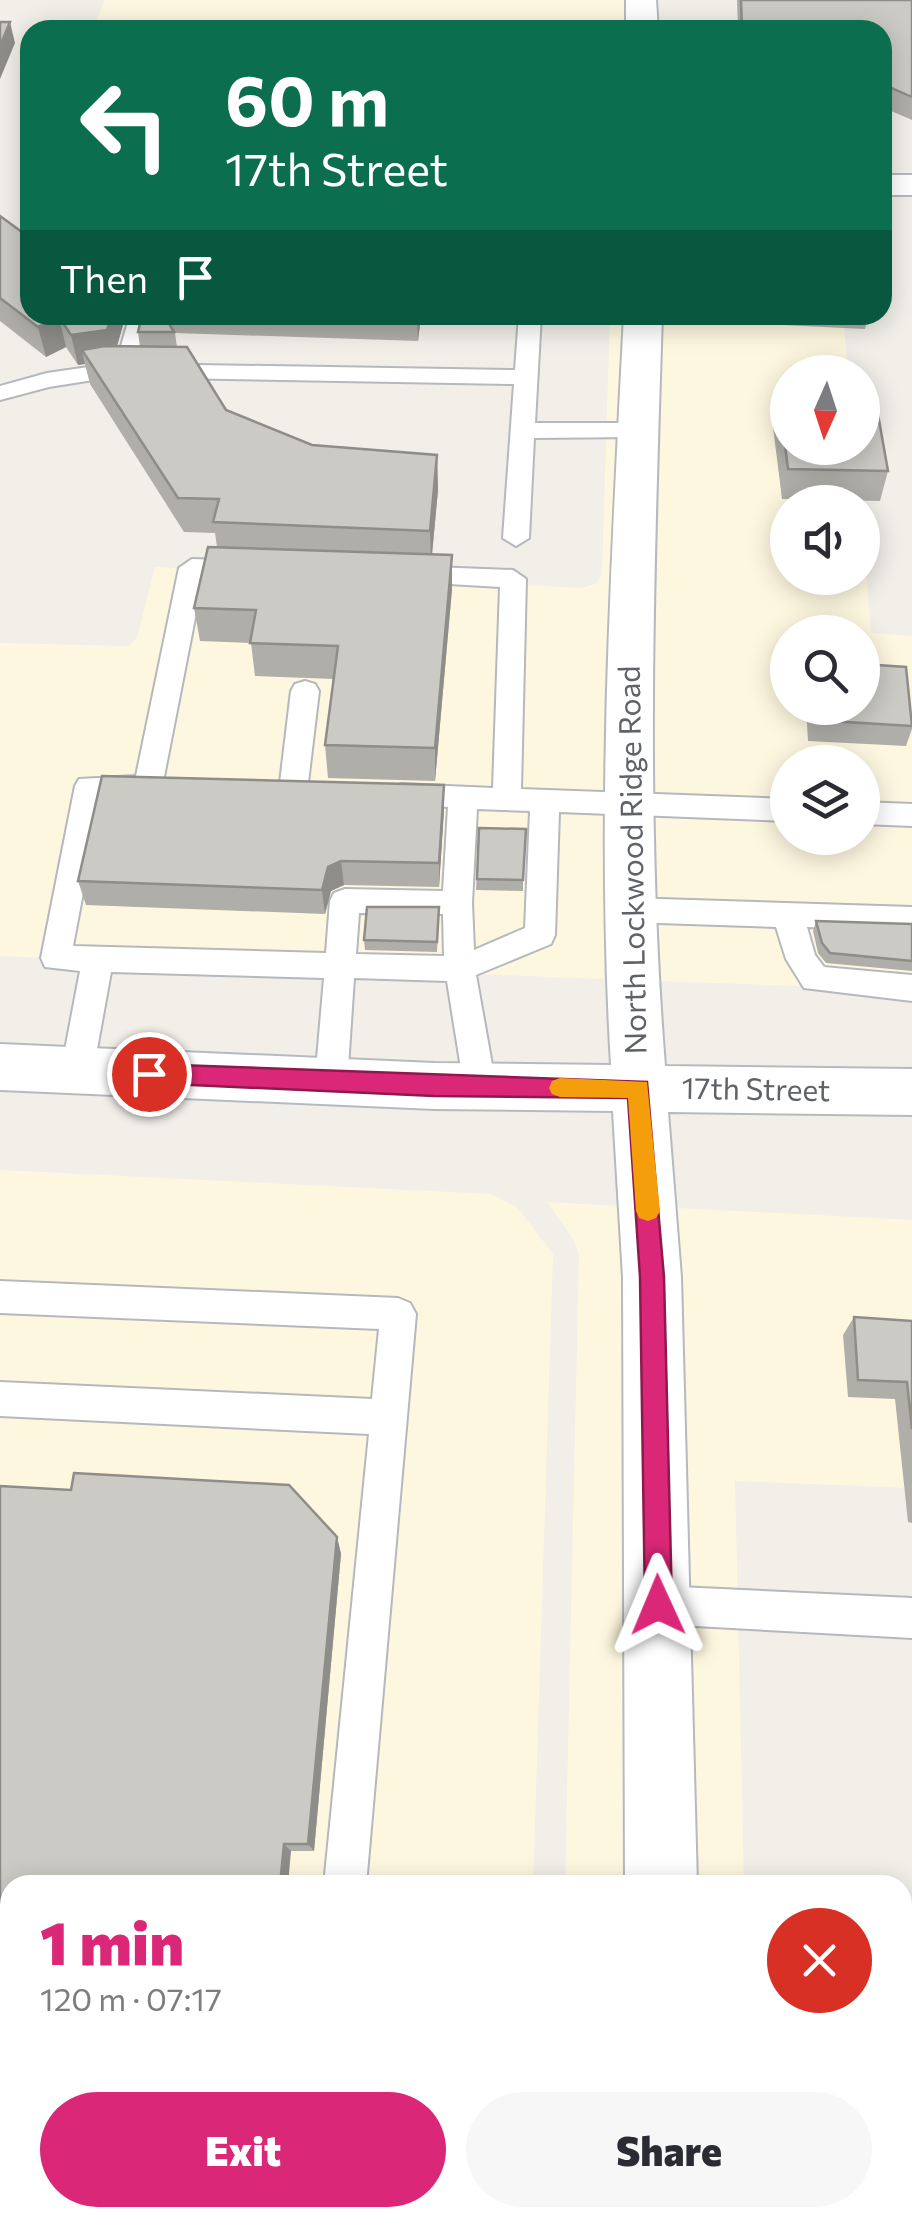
<!DOCTYPE html>
<meta charset="utf-8">
<style>
:root{--surface:#fff;--page:#f7f7f7;--text:#2b2b33;--muted:#7c7c81;--accent:#db2777}
body{margin:0;font-family:Commissioner,sans-serif;background:var(--page);color:var(--text);height:100vh;display:flex;flex-direction:column;font-size:38px;white-space:nowrap}
*{box-sizing:border-box;margin:0}
p{font-size:32px;color:var(--muted)}
.icon{flex:none;width:55px;height:55px;fill:none;stroke:currentColor;stroke-width:2;stroke-linecap:round;stroke-linejoin:round}
.map{position:relative;flex:1;overflow:hidden}
.panel{position:absolute;left:0px;top:1875px;width:912px;height:352px;display:flex;flex-direction:column;background:var(--surface);border-radius:30px 30px 0 0;box-shadow:0 5px 25px #0003}
.panel>*{flex:none}
.banner{position:absolute;left:20px;top:20px;width:872px;height:305px;border-radius:30px;box-shadow:0 5px 25px #0003;background:#0b6e4f;color:#fff;overflow:hidden}
.needle{width:65px;rotate:183deg}
.fabs{position:absolute;left:770px;top:355px;display:grid;gap:20px}
.fabs a{display:grid;place-items:center;width:110px;height:110px;border-radius:50%;background:var(--surface);box-shadow:0 5px 25px #0003;font-size:50px}
.pin{position:absolute;display:grid;place-items:center;width:85px;height:85px;color:#fff;margin:-42px;border:5px solid #fff;border-radius:50%;box-shadow:0 2px 10px #0007}
.me{position:absolute;width:110px;margin:-55px;rotate:359deg;stroke-linejoin:round;filter:drop-shadow(0 0 8px #0008)}
.turn{display:flex;align-items:center;gap:35px;height:210px;padding:0 40px;font-size:45px}
.turn .icon{width:130px;height:130px;stroke-width:2.5}
.turn b{display:block;font-size:70px;line-height:85px}
.then{display:flex;align-items:center;height:95px;padding:0 40px;background:#0003;gap:20px;font-size:38px}
.round{display:grid;place-items:center;flex:none;width:105px;height:105px;border-radius:52px;background:var(--page)}
.overview{display:flex;align-items:center;justify-content:space-between;height:170px;padding:0 40px}
h1{font-size:60px;font-weight:800;line-height:75px;color:var(--accent)}
.button{display:flex;gap:20px;margin-top:auto;padding:20px 40px}
.button a{flex:1;height:115px;border-radius:60px;background:var(--accent);color:#fff;font-size:40px;font-weight:800;line-height:115px;text-align:center}
.button a+a{background:var(--page);color:var(--text)}
.map>svg:first-child{display:block}
.commercial{fill:#fef7e0;fill-rule:evenodd}
.lines{fill:none;stroke-linecap:round;stroke-linejoin:round}
.lane-casing{stroke:#b5b8bc;stroke-width:4}
.street-casing{stroke:#b5b8bc;stroke-width:4}
.secondary-casing{stroke:#b6babf;stroke-width:4}
.lane{fill:#fff;fill-rule:evenodd}
.street{fill:#fff;fill-rule:evenodd}
.secondary{fill:#fff;fill-rule:evenodd}
.wall{fill:#afaea9}
.shaded-wall{fill:#8f8d8a}
.building{fill:#cccac5;stroke:#8f8d8a;stroke-width:2.5}
.route{fill:#db2777;stroke:#8e194d;stroke-width:2.5}
.slow{fill:#f59e0b}
.labels{text-anchor:middle;stroke-width:8;stroke-linejoin:round;paint-order:stroke}
.street-label{font-size:30px;fill:#5f6368;stroke:#fff}
</style>
<div class="map">
<svg width="912" height="2226" viewBox="0 0 912 2226">
<rect width="100%" height="100%" fill="#f1efe8"/>
<path class="commercial" d="M105 0H625L626 30H92Z
M610 315H623L604 693V979L0 956V643L128 646 137 638 155 567 582 588 597 583 602 574Z
M662 315H843L848 372H788V448H855L860 502H788V578H862L863 533 871 633 912 636V990L658 981 651 677ZM788 632H862V708H788ZM788 762H862V838H788Z
M0 1170 491 1194 517 1207 553 1254 533 1885H10V2218H523L522 2226H0Z
M547 1202 618 1206 622 1277 623 1885H565L579 1255 574 1240Z
M677 1208 912 1220V1488L735 1481 744 1885H699L683 1279Z"/>
<g class="lines">
<defs>
<path id="lane" d="M130 315H152L138 364 515 370 519 315H541L535 423H638L650 430 638 437 534 438 529 538 516 546 503 538 514 384 112 377 49 387 0 400V386L47 373 116 363Z
M192 559 248 561 261 570 248 579 203 577 162 787 158 794 101 797 73 946 326 953 330 901 334 893 345 889 443 891 448 807 392 803 388 795 392 787 402 784 493 788 500 587 398 581 394 575 398 569 407 566 513 570 526 579 521 789 788 799V821L559 812 555 935 551 944 476 975 496 1087 491 1097 480 1101 469 1097 464 1087 447 981 354 978 347 1082 342 1092 331 1096 320 1092 315 1082 324 978 111 972 93 1071 88 1081 77 1084 66 1081 61 1071 80 971 45 967 41 958 75 786 79 779 136 776 179 568ZM477 809 530 811 525 928 474 950 472 903ZM359 913 443 914 444 956 356 954Z
M305 681 315 684 319 691 307 791 303 798 293 802 283 798 279 791 291 691 295 684Z
M862 802 912 804V826L862 824Z
M628 898 912 907V931L807 927 815 955 824 967 912 975V1001L804 988 786 959 776 927 628 922 617 918 613 910 617 902Z
M0 1281 398 1298 410 1303 416 1314 366 1885H324L369 1434 0 1416V1382L372 1399 379 1329 0 1313Z
M658 1586 912 1598V1638L658 1624 644 1619 639 1605 644 1591Z
M0 2090 10 2091V2137L0 2136Z
M290 2218H336V2226H290Z"/>
<path id="street" d="M882 175H912V195H882Z"/>
<path id="secondary" d="M626 0H656L658 30H626Z
M624 315H662C654 566 645 815 665 1066L912 1069V1115L668 1112 681 1277 697 1885H625L623 1277 613 1111 434 1109 0 1090V1044L434 1063 611 1065C596 814 611 566 624 315Z
M625 2218H704L705 2226H625Z"/>
</defs>
<use href="#lane" class="lane-casing"/>
<use href="#street" class="street-casing"/>
<use href="#secondary" class="secondary-casing"/>
<use href="#lane" class="lane"/>
<use href="#street" class="street"/>
<use href="#secondary" class="secondary"/>
</g>
<path class="wall" d="M737 0H912V120L882 107V30H738Z
M0 216 30 315H121L123 325 117 346 140 347 138 332 149 320 150 315H421L418 341 175 333 177 347 226 410 312 445 437 455 438 490 432 555 452 589 435 781 328 778 325 745 333 679 255 676 251 643 200 641 194 608 217 547 215 533 184 532 90 384 85 364 78 365 66 347 46 357 0 321Z
M762 315H869L865 329 762 324Z
M778 390 888 471 880 501 782 499 772 419Z
M806 708H862L912 714V729L906 746 808 741Z
M444 810 439 887 344 885 331 891 325 914 86 905 78 881Z
M479 828 523 880V891L476 890Z
M439 918 437 952 365 950 364 940Z
M816 921 912 924V971L826 963 818 953 813 931Z
M854 1317 912 1321V1523L908 1522 895 1399 848 1397 843 1335Z
M0 1486 337 1537 341 1554 314 1851H291L10 1885V1948L0 1947Z"/>
<path class="shaded-wall" d="M10 22 15 43 0 79V46Z
M112 315H121L123 325 113 360 82 350 85 364 78 365 71 335Z
M417 315H421L418 341Z
M59 317 66 347 46 357 38 327Z
M437 455 438 490 431 565 430 531Z
M452 555V589L435 781V748Z
M444 785V810L439 887V863Z
M341 861 344 885 331 891 325 914 322 890 328 867Z
M337 1537 341 1554 314 1851 308 1844Z
M284 1844 291 1851 288 1885H280Z"/>
<path class="building" d="M741 0H912V97L882 84V30H742Z
M0 22H10L0 46Z
M0 216 30 238V315H112L107 330 71 335 59 317 38 327 0 298Z
M142 315 149 320 150 315H164L174 332H138Z
M105 346 187 347 226 410 312 445 437 455 430 531 213 522 219 499 178 498 82 350Z
M778 390H788V448H862V391L874 392 888 471 788 469Z
M208 547 452 555 435 748 325 745 338 646 250 643 256 610 194 608Z
M862 664 906 667 912 726 814 720 813 708H862Z
M102 776 444 785 439 863 341 861 328 867 322 890 78 881Z
M479 828 526 829 523 880 477 879Z
M367 907H439L437 942 364 940Z
M816 921 912 924V961L830 953 822 943Z
M854 1317 912 1321V1429L907 1382 858 1380Z
M74 1473 289 1485 337 1537 308 1844H284L280 1885H10V1946H0V1486L71 1490Z"/>
<path class="route" d="M149 1064 647 1082 664 1277 672 1605 668 1614 658 1618 649 1614 645 1605 640 1277 628 1098 434 1096 149 1083 138 1074Z"/>
<path class="slow" d="M560 1078 647 1082 660 1211 656 1218 648 1221 639 1218 636 1211 628 1098 560 1097 552 1094 549 1088 552 1081Z"/>
<g class="labels">
<g class="street-label">
<text transform="translate(633 860) rotate(-91)" y="10">North Lockwood Ridge Road</text>
<text transform="translate(756 1090) rotate(1)" y="10">17th Street</text>
</g>
</g>
</svg>
<div class="fabs">
<a><svg class="needle" viewBox="-14 -14 28 28"><path d="M0-13l5 13h-10z" fill="#e53935"/><path d="M0 13l5-13h-10z" fill="#7c7c81"/></svg></a>
<a><svg class="icon" aria-label="sound" viewBox="0 0 24 24"><path d="M4 9h4l5-4v14l-5-4H4zM17 9q2 3 0 6"/></svg></a>
<a><svg class="icon" aria-label="search" viewBox="0 0 24 24"><circle cx="10" cy="10" r="6"/><path d="M15 15l6 6"/></svg></a>
<a><svg class="icon" aria-label="layers" viewBox="0 0 24 24"><path d="M12 4l9 5-9 5-9-5zM3 14l9 5 9-5"/></svg></a>
</div>
<div class="pin" style="left:149px;top:1074px;background:#d93025"><svg class="icon" aria-label="arrive" viewBox="0 0 24 24"><path d="M6 21V4h12l-3 4 3 4H6"/></svg></div>
<svg class="me" style="left:658px;top:1605px" viewBox="-20 -20 40 40"><path d="M0-17L14 15 0 8-14 15z" fill="#db2777" stroke="#fff" stroke-width="4"/></svg>
<div class="banner">
<div class="turn"><svg class="icon" aria-label="left" viewBox="0 0 24 24"><path d="M17 20v-9H6M10 6l-5 5 5 5"/></svg><div><b>60 m</b>17th Street</div></div>
<div class="then">Then<svg class="icon" aria-label="arrive" viewBox="0 0 24 24"><path d="M6 21V4h12l-3 4 3 4H6"/></svg></div>
</div>
<section class="panel">
<div class="overview"><div><h1>1 min</h1><p>120 m · 07:17</p></div><a class="round" style="background:#d93025;color:#fff"><svg class="icon" aria-label="close" viewBox="0 0 24 24"><path d="M6 6l12 12M18 6L6 18"/></svg></a></div>
<div class="button"><a>Exit</a><a>Share</a></div>
</section>
</div>
